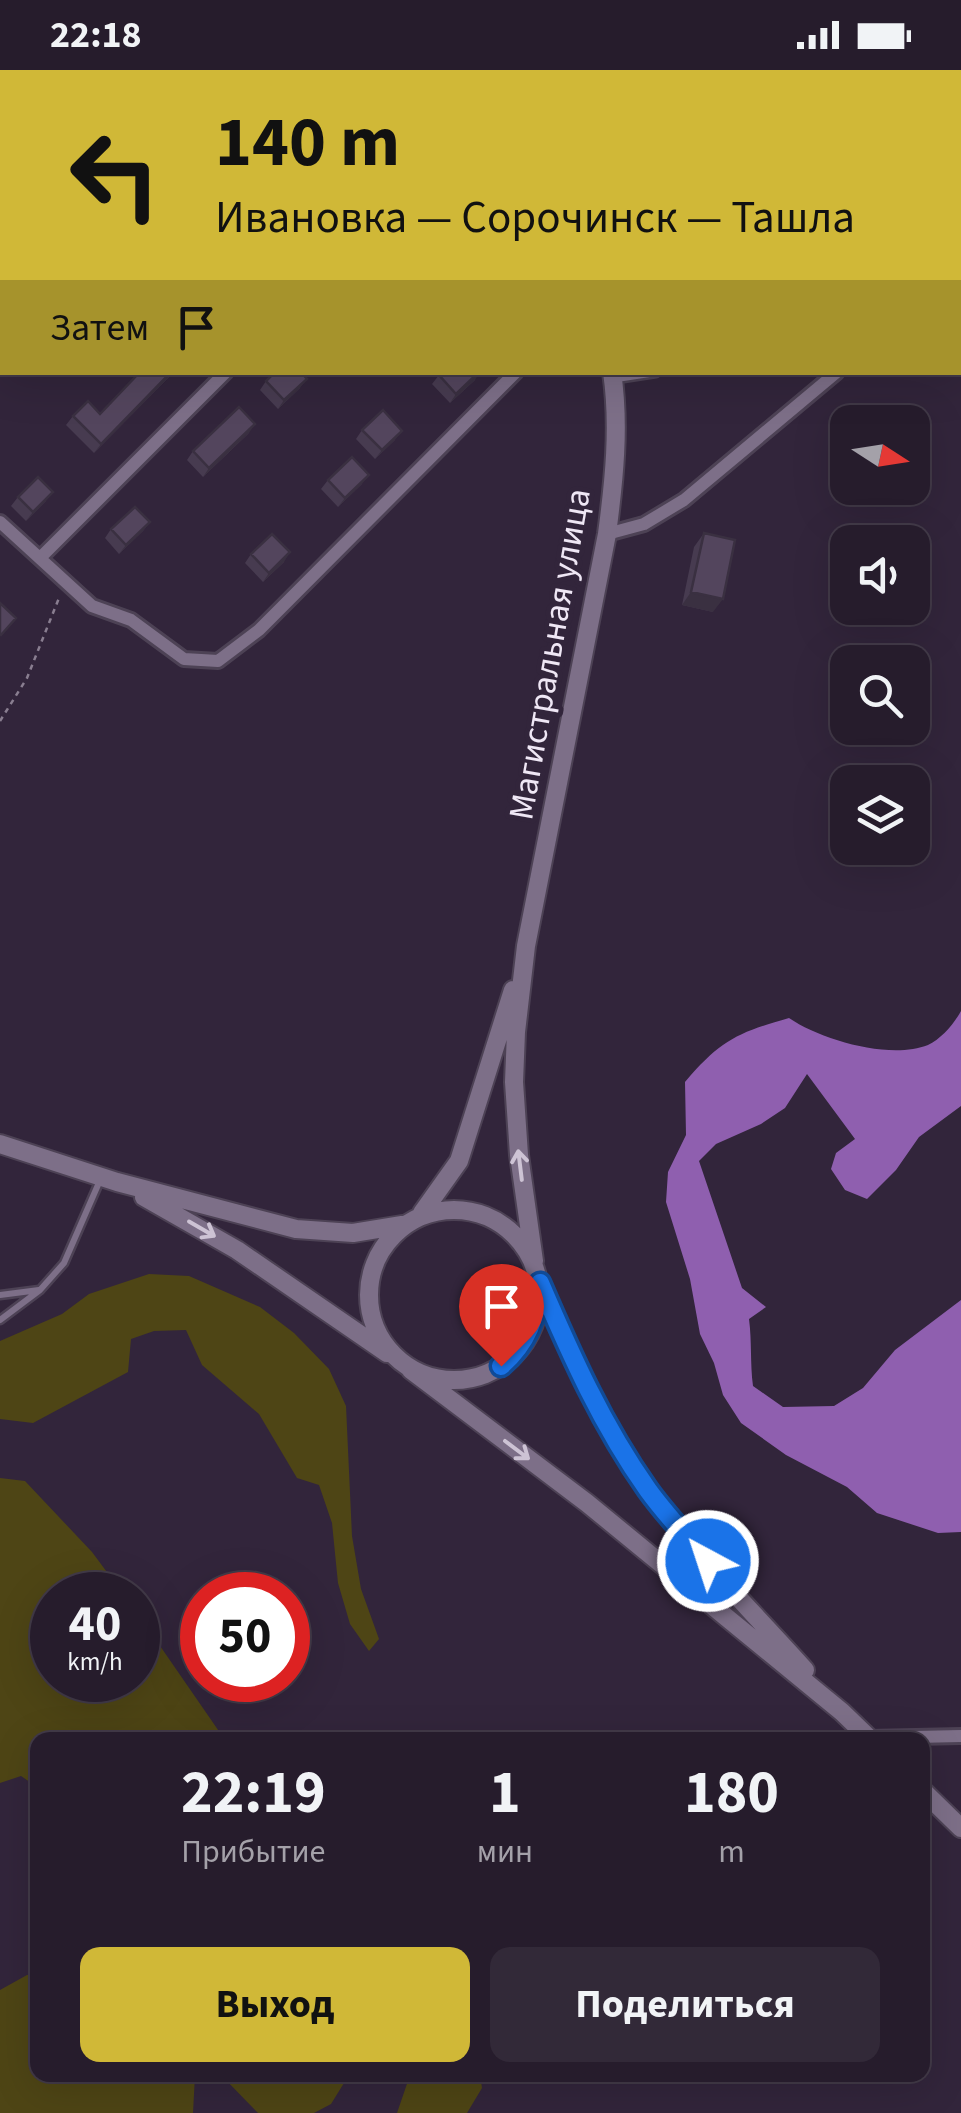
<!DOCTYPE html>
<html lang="ru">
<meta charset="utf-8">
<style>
:root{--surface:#261c2c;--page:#322938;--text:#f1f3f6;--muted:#a4a1a9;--line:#423a48;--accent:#d0b837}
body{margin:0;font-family:"Source Sans 3",sans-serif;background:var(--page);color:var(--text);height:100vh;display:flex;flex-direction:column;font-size:38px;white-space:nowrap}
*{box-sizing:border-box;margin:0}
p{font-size:32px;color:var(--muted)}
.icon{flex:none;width:55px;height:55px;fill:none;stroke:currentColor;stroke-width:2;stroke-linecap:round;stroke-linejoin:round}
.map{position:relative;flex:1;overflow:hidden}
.details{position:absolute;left:30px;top:1662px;width:900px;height:350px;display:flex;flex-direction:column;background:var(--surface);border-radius:20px;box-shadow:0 10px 40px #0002,0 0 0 2px var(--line)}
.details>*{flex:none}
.banner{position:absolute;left:0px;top:0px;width:962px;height:305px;box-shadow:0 10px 40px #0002,0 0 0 2px var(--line);background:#d0b837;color:#111;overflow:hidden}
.needle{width:65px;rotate:102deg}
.tools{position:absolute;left:830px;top:335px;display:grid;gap:20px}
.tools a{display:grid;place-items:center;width:100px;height:100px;border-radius:20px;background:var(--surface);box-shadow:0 10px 40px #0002,0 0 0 2px var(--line);font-size:50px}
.speed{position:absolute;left:30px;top:1502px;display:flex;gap:20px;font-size:50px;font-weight:700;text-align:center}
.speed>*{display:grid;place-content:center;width:130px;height:130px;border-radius:50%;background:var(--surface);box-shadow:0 10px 40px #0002,0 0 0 2px var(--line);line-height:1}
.speed small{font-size:25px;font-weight:400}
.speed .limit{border:15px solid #d22;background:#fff;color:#111}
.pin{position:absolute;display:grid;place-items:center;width:85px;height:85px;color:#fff;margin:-102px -42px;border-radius:50% 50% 50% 0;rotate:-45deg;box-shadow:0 0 10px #0007}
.pin .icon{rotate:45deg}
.me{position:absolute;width:110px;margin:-55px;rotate:320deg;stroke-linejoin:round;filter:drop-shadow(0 0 8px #0008)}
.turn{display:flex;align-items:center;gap:35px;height:210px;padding:0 50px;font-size:45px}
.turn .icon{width:130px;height:130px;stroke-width:2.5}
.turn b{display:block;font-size:70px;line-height:85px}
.then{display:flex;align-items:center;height:95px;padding:0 50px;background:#0003;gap:20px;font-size:38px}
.eta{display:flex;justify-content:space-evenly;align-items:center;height:170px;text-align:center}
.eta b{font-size:60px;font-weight:700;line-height:70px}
.cta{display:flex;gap:20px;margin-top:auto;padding:20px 50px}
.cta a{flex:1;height:115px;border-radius:20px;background:var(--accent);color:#111;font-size:40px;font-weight:700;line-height:115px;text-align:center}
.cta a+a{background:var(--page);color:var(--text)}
.status{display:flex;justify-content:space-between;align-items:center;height:70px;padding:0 50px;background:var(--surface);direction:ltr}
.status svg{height:28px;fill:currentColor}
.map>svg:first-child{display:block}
.green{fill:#4e4515}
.water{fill:#8f5faf}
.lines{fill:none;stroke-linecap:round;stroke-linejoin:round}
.lane-casing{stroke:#4d4255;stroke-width:11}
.street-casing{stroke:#4d4255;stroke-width:18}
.secondary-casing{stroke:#4d4255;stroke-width:22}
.path{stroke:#897e90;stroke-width:2.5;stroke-dasharray:5 5;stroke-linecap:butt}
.lane{stroke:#7d6f88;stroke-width:6}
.street{stroke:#7d6f88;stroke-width:12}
.secondary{stroke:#7d6f88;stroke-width:18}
.wall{fill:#473b50}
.shaded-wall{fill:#3a3041}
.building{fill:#53455d;stroke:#3a3041;stroke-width:2.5}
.oneway{stroke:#cdc3d4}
.route-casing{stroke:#114b97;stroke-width:25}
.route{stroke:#1a73e8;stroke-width:18}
.labels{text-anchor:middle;stroke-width:10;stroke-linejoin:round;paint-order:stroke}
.street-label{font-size:35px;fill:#efe7f5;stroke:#32253b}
</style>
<div class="status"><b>22:18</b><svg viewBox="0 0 49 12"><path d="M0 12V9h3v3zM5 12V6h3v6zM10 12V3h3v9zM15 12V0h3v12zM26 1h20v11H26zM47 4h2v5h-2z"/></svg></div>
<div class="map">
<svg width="961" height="2043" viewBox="0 0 961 2043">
<rect width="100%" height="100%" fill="#32253b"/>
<path class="green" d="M149 1204 189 1206 260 1237 294 1263 329 1299 346 1336 352 1466 361 1519 379 1569 369 1581 350 1554 338 1513 332 1453 319 1415 297 1408 259 1344 202 1295 186 1260 154 1261 131 1269 128 1302 33 1353 0 1349V1271L62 1244 89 1224Z
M0 1408 25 1411 92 1482 124 1525H52V1610H138V1544L225 1670H38L37 1717 21 1706 0 1713Z
M37 1904 38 2005H195L193 2043H0V1920L27 1905Z
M221 2005H349L331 2034 314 2043H258Z
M410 2005H480L482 2018 467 2043H397Z"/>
<path class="water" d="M961 941V1036L919 1067 896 1100 867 1129 845 1120 831 1099 836 1083 855 1069 807 1004 785 1038 761 1054 716 1074 699 1091 742 1218 766 1237 749 1249C752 1272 750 1293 753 1316L783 1337 834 1336 863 1318 895 1280 961 1230V1462L938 1463 877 1443 847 1417 786 1385 741 1353 723 1325 714 1293 700 1264 690 1209 666 1132 668 1102 686 1065 685 1012C721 970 737 963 789 948 821 970 890 990 928 975 941 969 954 954 961 941Z"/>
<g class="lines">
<defs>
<path id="lane" d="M617 309 656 303
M0 1225 39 1220
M0 1250 40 1220 64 1193 101 1108"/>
<path id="street" d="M129 2 131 0
M529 2 532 0
M850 2 853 0
M0 136 2 133
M960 192 961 191
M0 452 92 536 131 550 184 589 218 591 259 560 516 302
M607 464 644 454 684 430 837 302
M40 488 226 302
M869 1668 961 1666"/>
<path id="secondary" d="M485 0 487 2
M0 1074 117 1112 296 1159 353 1163 402 1155
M144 1127 237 1180 387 1283
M369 1225a85 85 0 1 1 170 0a85 85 0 1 1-170 0Z
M422 1143 459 1091 513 920
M534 1191 519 1085 514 1012 516 962 526 876 607 464C614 411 620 356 612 302
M542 1217C572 1288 603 1357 649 1420 694 1484 753 1542 805 1600
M411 1300 587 1433 842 1642 871 1670
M922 1720 961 1758"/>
</defs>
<use href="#lane" class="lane-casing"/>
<use href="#street" class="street-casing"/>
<use href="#secondary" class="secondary-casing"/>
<path class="path" d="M0 651 27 608 59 528"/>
<use href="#lane" class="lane"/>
<use href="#street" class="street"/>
<use href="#secondary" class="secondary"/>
</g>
<path class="wall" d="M916 0H936L934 2H919Z
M174 302 94 383 66 355 73 346 100 344Z
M439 305 475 310 450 333 432 314Z
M266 311 300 318 278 339 260 320Z
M362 360 395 370 375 389 356 369Z
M249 363 203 407 187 390 193 381Z
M328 410 362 414 338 437 321 419Z
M18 427 46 431 26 451 11 436Z
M150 452 143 461 119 484 105 468 111 459Z
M704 463 713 542 682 535 694 477Z
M251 484 284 492 263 512 245 493Z"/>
<path class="shaded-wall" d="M171 302H174L94 383 101 374Z
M480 302 475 310 450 333 456 324Z
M307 309 300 318 278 339 284 330Z
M255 354 249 363 203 407 209 398Z
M402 361 395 370 375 389 382 380Z
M369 405 362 414 338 437 345 428Z
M53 422 46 431 26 451 33 442Z
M150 452 143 461 119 484 126 475Z
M290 482 284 492 263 512 269 503Z
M691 522 723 529 713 542 682 535Z"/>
<path class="building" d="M51 0H82L79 2H48Z
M175 0H214L211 2H172Z
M595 0H627L629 2H593Z
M752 0H778L781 2H750Z
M2 39V80L0 83V41Z
M2 183V222L0 224V186Z
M140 302H171L101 374 73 346 88 331 100 344Z
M275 302H301L307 309 284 330 266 311Z
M442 302H479L456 324 439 305Z
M239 337 255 354 209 398 193 381Z
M383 340 402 361 382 380 362 360Z
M352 387 369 405 345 428 328 410Z
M38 407 53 422 33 442 18 427Z
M135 437 150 452 126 475 111 459Z
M704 463 735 470 723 529 691 522Z
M272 464 290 482 269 503 251 484Z
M0 533 16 548 1 565 0 564Z"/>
<defs><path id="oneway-shaft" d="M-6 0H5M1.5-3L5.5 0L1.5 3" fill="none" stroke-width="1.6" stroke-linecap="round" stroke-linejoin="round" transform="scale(2.5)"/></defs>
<g class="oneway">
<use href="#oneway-shaft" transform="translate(520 1095) rotate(-97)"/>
<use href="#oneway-shaft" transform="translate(202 1159) rotate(30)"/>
<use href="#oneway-shaft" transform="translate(517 1380) rotate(37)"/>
</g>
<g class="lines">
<defs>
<path id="route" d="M501 1296C528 1272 536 1248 540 1213 571 1285 602 1355 648 1420 666 1445 688 1468 708 1491"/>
</defs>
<use href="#route" class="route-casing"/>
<use href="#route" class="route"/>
</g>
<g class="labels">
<g class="street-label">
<text transform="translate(549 584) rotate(-80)" y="12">Магистральная улица</text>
</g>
</g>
</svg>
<div class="tools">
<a><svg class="needle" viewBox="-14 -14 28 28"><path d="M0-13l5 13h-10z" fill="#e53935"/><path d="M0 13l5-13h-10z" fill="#a4a1a9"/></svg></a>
<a><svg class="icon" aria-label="sound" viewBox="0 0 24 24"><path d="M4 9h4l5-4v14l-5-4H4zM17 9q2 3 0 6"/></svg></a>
<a><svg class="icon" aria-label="search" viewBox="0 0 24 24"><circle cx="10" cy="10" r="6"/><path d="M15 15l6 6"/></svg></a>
<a><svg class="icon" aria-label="layers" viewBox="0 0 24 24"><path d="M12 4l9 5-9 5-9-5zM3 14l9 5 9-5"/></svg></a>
</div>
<div class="speed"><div>40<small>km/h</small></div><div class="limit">50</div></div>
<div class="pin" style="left:501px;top:1296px;background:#d93025"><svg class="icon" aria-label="arrive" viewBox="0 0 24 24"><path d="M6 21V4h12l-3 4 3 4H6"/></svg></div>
<svg class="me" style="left:708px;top:1491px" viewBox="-20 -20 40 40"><circle r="17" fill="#1a73e8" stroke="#fff" stroke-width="3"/><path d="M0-11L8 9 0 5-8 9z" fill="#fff"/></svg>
<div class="banner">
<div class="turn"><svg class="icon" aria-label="left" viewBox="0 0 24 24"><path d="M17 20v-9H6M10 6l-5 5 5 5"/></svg><div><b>140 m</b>Ивановка — Сорочинск — Ташла</div></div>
<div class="then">Затем<svg class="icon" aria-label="arrive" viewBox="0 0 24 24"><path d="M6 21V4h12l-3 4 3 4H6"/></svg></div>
</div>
<section class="details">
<div class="eta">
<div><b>22:19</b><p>Прибытие</p></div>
<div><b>1</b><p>мин</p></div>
<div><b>180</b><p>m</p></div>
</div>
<div class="cta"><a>Выход</a><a>Поделиться</a></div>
</section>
</div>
